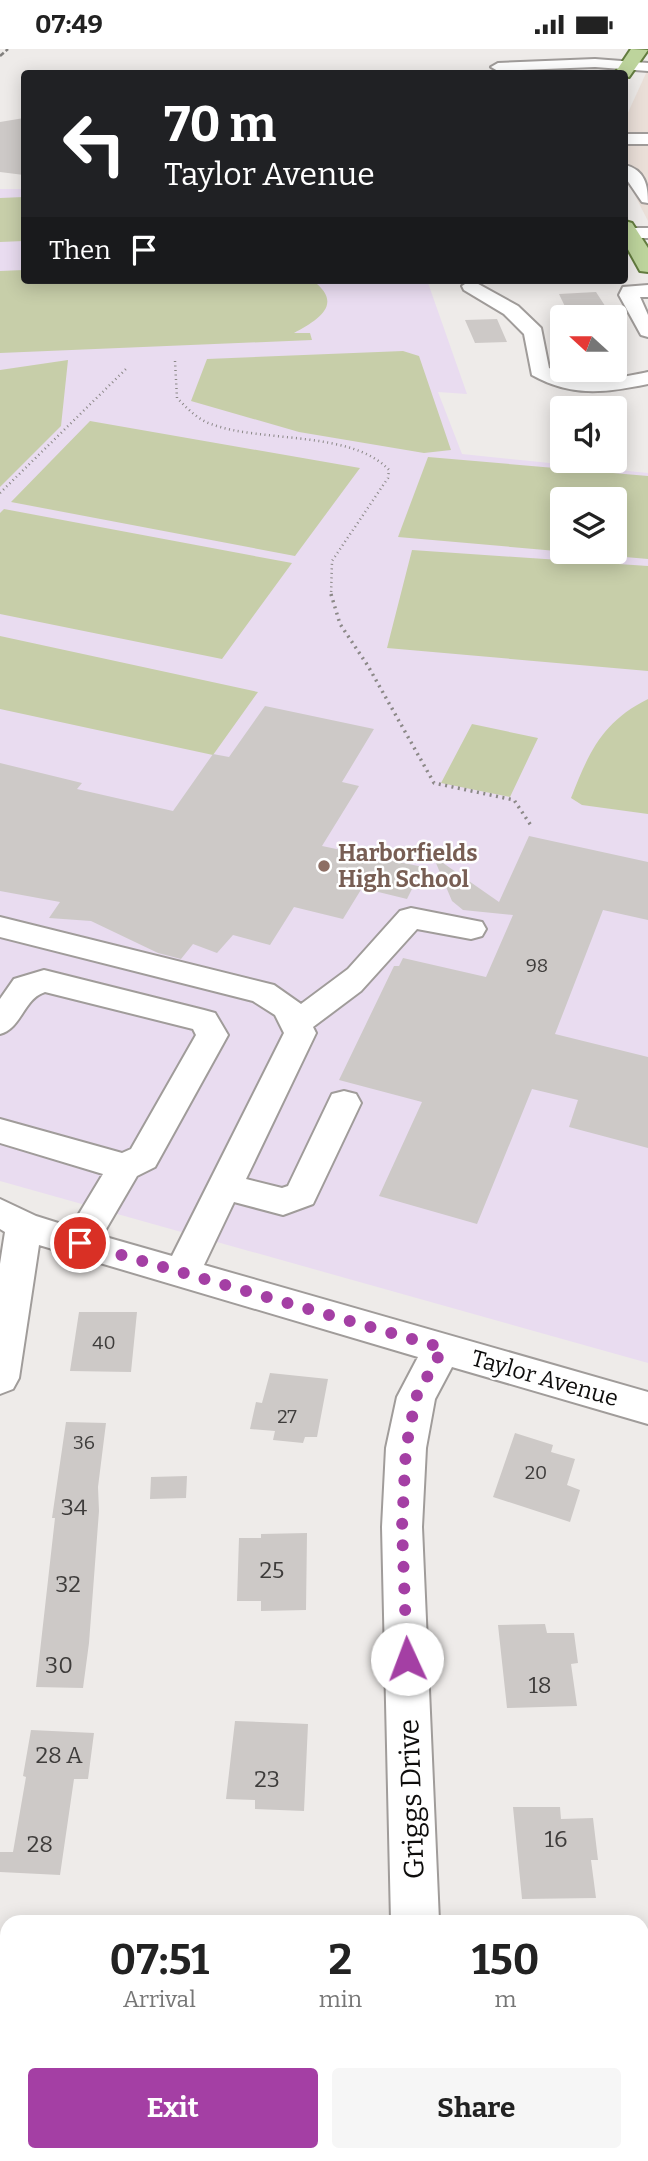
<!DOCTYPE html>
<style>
:root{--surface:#fff;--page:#f6f6f6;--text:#222;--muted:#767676;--accent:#a43fa4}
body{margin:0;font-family:Bitter,serif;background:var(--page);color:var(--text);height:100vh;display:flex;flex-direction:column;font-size:26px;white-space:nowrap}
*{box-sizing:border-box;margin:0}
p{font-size:23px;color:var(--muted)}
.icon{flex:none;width:38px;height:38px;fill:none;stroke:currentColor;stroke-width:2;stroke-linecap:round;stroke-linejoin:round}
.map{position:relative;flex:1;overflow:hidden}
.details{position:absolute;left:0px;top:1866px;width:649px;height:247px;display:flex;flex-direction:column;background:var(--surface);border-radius:21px 21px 0 0;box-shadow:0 4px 18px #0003}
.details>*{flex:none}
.hud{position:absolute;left:21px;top:21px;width:607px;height:214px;border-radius:7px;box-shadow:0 4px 18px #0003;background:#202124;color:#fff;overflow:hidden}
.needle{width:46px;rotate:291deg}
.buttons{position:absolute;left:550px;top:256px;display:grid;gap:14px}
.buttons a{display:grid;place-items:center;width:77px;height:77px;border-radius:7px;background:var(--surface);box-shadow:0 4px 18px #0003;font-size:35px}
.pin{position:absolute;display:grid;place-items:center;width:60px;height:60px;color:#fff;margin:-30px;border:4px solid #fff;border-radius:50%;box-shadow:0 2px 7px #0007}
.me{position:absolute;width:77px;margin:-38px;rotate:358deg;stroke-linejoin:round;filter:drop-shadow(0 0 5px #0008)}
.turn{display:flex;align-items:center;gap:24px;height:147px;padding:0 28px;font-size:32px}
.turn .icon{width:91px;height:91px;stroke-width:2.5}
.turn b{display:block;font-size:49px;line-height:60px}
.then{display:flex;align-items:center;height:66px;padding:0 28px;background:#0003;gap:14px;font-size:26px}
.eta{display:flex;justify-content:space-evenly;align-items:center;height:119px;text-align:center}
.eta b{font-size:42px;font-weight:700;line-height:49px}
.action{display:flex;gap:14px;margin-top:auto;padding:14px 28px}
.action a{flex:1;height:80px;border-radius:7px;background:var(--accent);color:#fff;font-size:28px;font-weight:700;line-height:80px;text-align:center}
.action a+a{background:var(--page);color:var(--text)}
.status{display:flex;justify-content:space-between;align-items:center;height:49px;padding:0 35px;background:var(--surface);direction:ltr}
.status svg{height:19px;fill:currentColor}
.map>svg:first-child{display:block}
.built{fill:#eadfd8}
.education{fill:#e9dcf0;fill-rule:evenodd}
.green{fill:#c7cea9;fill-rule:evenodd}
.building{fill:#cdc9c7}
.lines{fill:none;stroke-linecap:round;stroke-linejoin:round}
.minor-casing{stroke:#a09c9a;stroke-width:4}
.major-casing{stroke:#637c3f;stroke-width:4}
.path-far1{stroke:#8b8887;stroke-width:2.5;stroke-dasharray:1 3.5;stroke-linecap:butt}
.path{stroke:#8b8887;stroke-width:3.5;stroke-dasharray:2 4.5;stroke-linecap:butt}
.minor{fill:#fff;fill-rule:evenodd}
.major{fill:#bdd49c;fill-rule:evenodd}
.rail{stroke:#82807e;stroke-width:2.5;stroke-dasharray:5 2.5;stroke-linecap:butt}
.route{stroke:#a43fa4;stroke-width:12;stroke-dasharray:0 21.6}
.education-dot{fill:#8d6e63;stroke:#fff;stroke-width:2.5}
.labels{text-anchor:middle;stroke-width:5;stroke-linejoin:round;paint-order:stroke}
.number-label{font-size:19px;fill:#3e3c3b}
.education-label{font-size:23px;font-weight:bold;fill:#785e54;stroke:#fff;text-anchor:start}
.street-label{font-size:23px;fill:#0e0d0c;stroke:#fff}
.near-number-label{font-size:23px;fill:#3e3c3b}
.near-street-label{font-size:28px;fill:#0e0d0c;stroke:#fff}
</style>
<div class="status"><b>07:49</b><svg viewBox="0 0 49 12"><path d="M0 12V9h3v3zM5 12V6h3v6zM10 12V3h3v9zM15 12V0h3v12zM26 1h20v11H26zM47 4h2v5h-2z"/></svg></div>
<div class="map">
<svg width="648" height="2112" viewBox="0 0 648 2112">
<rect width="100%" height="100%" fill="#eeebe9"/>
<path class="built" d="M648 20V172L625 127V70Z"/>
<path class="education" d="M0 140H24V231H427L467 345 438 343 462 405 648 424V1314L0 1132ZM562 450H614V502H562Z"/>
<path class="green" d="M24 148V192L0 193V149Z
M24 221V231H312C345 255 318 271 294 284H310L312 291 0 304V222Z
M403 302 419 307 451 401 424 404 299 383 191 352 207 310Z
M68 311 61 377 0 438V321Z
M90 372 360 419 295 507 11 453Z
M428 408 648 427V510L398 488ZM562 450H614V502H562Z
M4 460 292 514 222 610 0 565V464Z
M412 501 648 517V622L387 599Z
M0 587 258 643 213 706 0 660Z
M648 650V765L582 756 571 749C589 703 602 673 648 650Z
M472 675 538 689 510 748 441 734Z"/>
<path class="building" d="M24 69V126L0 123V73Z
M596 243 611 266 570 268 559 245Z
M497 270 507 293 475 294 465 271Z
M265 657 374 680 342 733 359 737 322 797 423 818 407 850 362 839 343 870 294 858 270 896 233 886 217 904 193 895 181 910 158 904 91 872 49 869 60 853 0 842V714L82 734 77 740 173 762 213 705 229 708Z
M529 787 648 813V871L603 861 555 985 648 1008V1099L569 1078 578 1051 532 1040 477 1175 379 1147 422 1053 339 1031 394 917H399L403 909 486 928 513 866 463 861 452 852 433 807 499 853Z
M79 1263H137L131 1323 70 1322Z
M270 1324 328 1330 317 1388H305L303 1394 273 1391 275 1382 250 1380 256 1353 262 1354Z
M66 1373 106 1374 98 1438 99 1462 89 1594 83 1639 36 1638 55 1469H52Z
M515 1384 553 1396 551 1403 575 1410 567 1436 580 1441 570 1473 493 1448Z
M187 1427 186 1449 150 1450 151 1428Z
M307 1484 306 1561 261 1562V1552H237L239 1489H261V1485Z
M545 1575 547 1584H574L578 1614 571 1615 577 1657 507 1659 498 1576Z
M235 1672 308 1675 304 1762 255 1760V1751L226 1750Z
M31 1681 94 1684 88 1730H74L60 1826 0 1823V1803H13L26 1728 23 1727Z
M513 1758H560L561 1770 593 1769 598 1811H591L596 1849 522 1850Z"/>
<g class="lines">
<defs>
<path id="minor" d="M595 10 648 14V22L595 18 498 22 491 18 498 14Z
M625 85H648V95H625Z
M625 116C645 121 648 136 648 154L642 153 625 128Z
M625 179H648V189H625Z
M471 231 518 257 541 279 549 319C582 337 613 330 648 323V335C605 344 571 348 532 326L524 285 504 265 464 241 462 237Z
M648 236V248H640L648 266V288L641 286 619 246 623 238Z
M411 859 482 873 486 880 482 887 471 890 417 880 361 942 313 978 316 984 246 1130 282 1139 288 1137 332 1045 344 1042 356 1045 361 1054 313 1155 283 1166 234 1153 204 1216 648 1343V1375L452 1318 435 1350 426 1399 422 1478 439 1872H391L382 1478 386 1399 397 1348 418 1308 39 1196 19 1329 13 1340 0 1345V1215L5 1183 0 1180V1150L36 1167 71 1178 103 1125 0 1094V1070L122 1104 131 1100 196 986 193 980 45 943C23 950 22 979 0 985V950L14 930 44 921 204 961 215 964 228 986 155 1118 137 1127 102 1187 172 1207 284 984 275 966 253 952 0 888V868L274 936 301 955 348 920 400 862Z
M397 2105H449V2112H397Z"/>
<path id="major" d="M631 0 648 1 629 28 615 24Z
M625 172 632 174 648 199V223L640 222 625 195Z"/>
</defs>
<use href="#minor" class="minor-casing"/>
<use href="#major" class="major-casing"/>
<path class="path-far1" d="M175 312 177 349C188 360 197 370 211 375 261 394 352 381 389 421L388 429 332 512 331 547
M0 444 126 320"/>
<path class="path" d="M331 545 340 575 368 617 434 734 514 751 532 778"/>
<use href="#minor" class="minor"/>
<use href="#major" class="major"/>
<path class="rail" d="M0 7 8 0"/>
</g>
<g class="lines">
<path class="route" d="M80 1194 443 1299 416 1348 406 1399 402 1478 407 1610"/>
</g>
<circle class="education-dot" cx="324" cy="817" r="7"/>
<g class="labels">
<g class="number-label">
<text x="537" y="923">98</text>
<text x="104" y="1300">40</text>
<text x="287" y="1374">27</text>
<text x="84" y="1400">36</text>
<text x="536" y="1430">20</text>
</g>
<g class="education-label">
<text x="338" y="812">Harborfields<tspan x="338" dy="26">High School</tspan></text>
</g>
<g class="street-label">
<text transform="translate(545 1329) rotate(16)" y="8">Taylor Avenue</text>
</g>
<g class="near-number-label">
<text x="74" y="1466">34</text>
<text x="272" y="1529">25</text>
<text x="68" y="1543">32</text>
<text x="59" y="1624">30</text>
<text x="540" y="1644">18</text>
<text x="59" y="1714">28 A</text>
<text x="267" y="1738">23</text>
<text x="556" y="1798">16</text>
<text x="40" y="1803">28</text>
</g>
<g class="near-street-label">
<text transform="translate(411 1750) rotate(-92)" y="10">Griggs Drive</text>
</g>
</g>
</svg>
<div class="buttons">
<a><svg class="needle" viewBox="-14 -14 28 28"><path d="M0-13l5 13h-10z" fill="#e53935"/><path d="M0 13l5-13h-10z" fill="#767676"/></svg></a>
<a><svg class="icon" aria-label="sound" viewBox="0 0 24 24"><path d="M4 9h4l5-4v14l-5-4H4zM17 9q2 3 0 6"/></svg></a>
<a><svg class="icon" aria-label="layers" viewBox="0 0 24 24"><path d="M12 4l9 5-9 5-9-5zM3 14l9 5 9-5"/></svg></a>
</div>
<div class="pin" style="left:80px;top:1194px;background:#d93025"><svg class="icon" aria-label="arrive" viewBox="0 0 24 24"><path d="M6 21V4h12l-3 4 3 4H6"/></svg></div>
<svg class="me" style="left:407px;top:1610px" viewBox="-20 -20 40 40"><circle r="19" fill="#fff"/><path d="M0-13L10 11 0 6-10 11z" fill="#a43fa4"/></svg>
<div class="hud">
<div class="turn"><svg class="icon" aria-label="left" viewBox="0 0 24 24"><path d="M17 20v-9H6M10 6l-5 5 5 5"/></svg><div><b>70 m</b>Taylor Avenue</div></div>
<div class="then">Then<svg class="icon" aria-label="arrive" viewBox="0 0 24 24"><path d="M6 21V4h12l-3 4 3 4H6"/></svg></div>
</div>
<section class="details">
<div class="eta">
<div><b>07:51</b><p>Arrival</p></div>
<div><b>2</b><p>min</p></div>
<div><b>150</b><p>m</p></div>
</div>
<div class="action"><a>Exit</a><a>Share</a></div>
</section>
</div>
